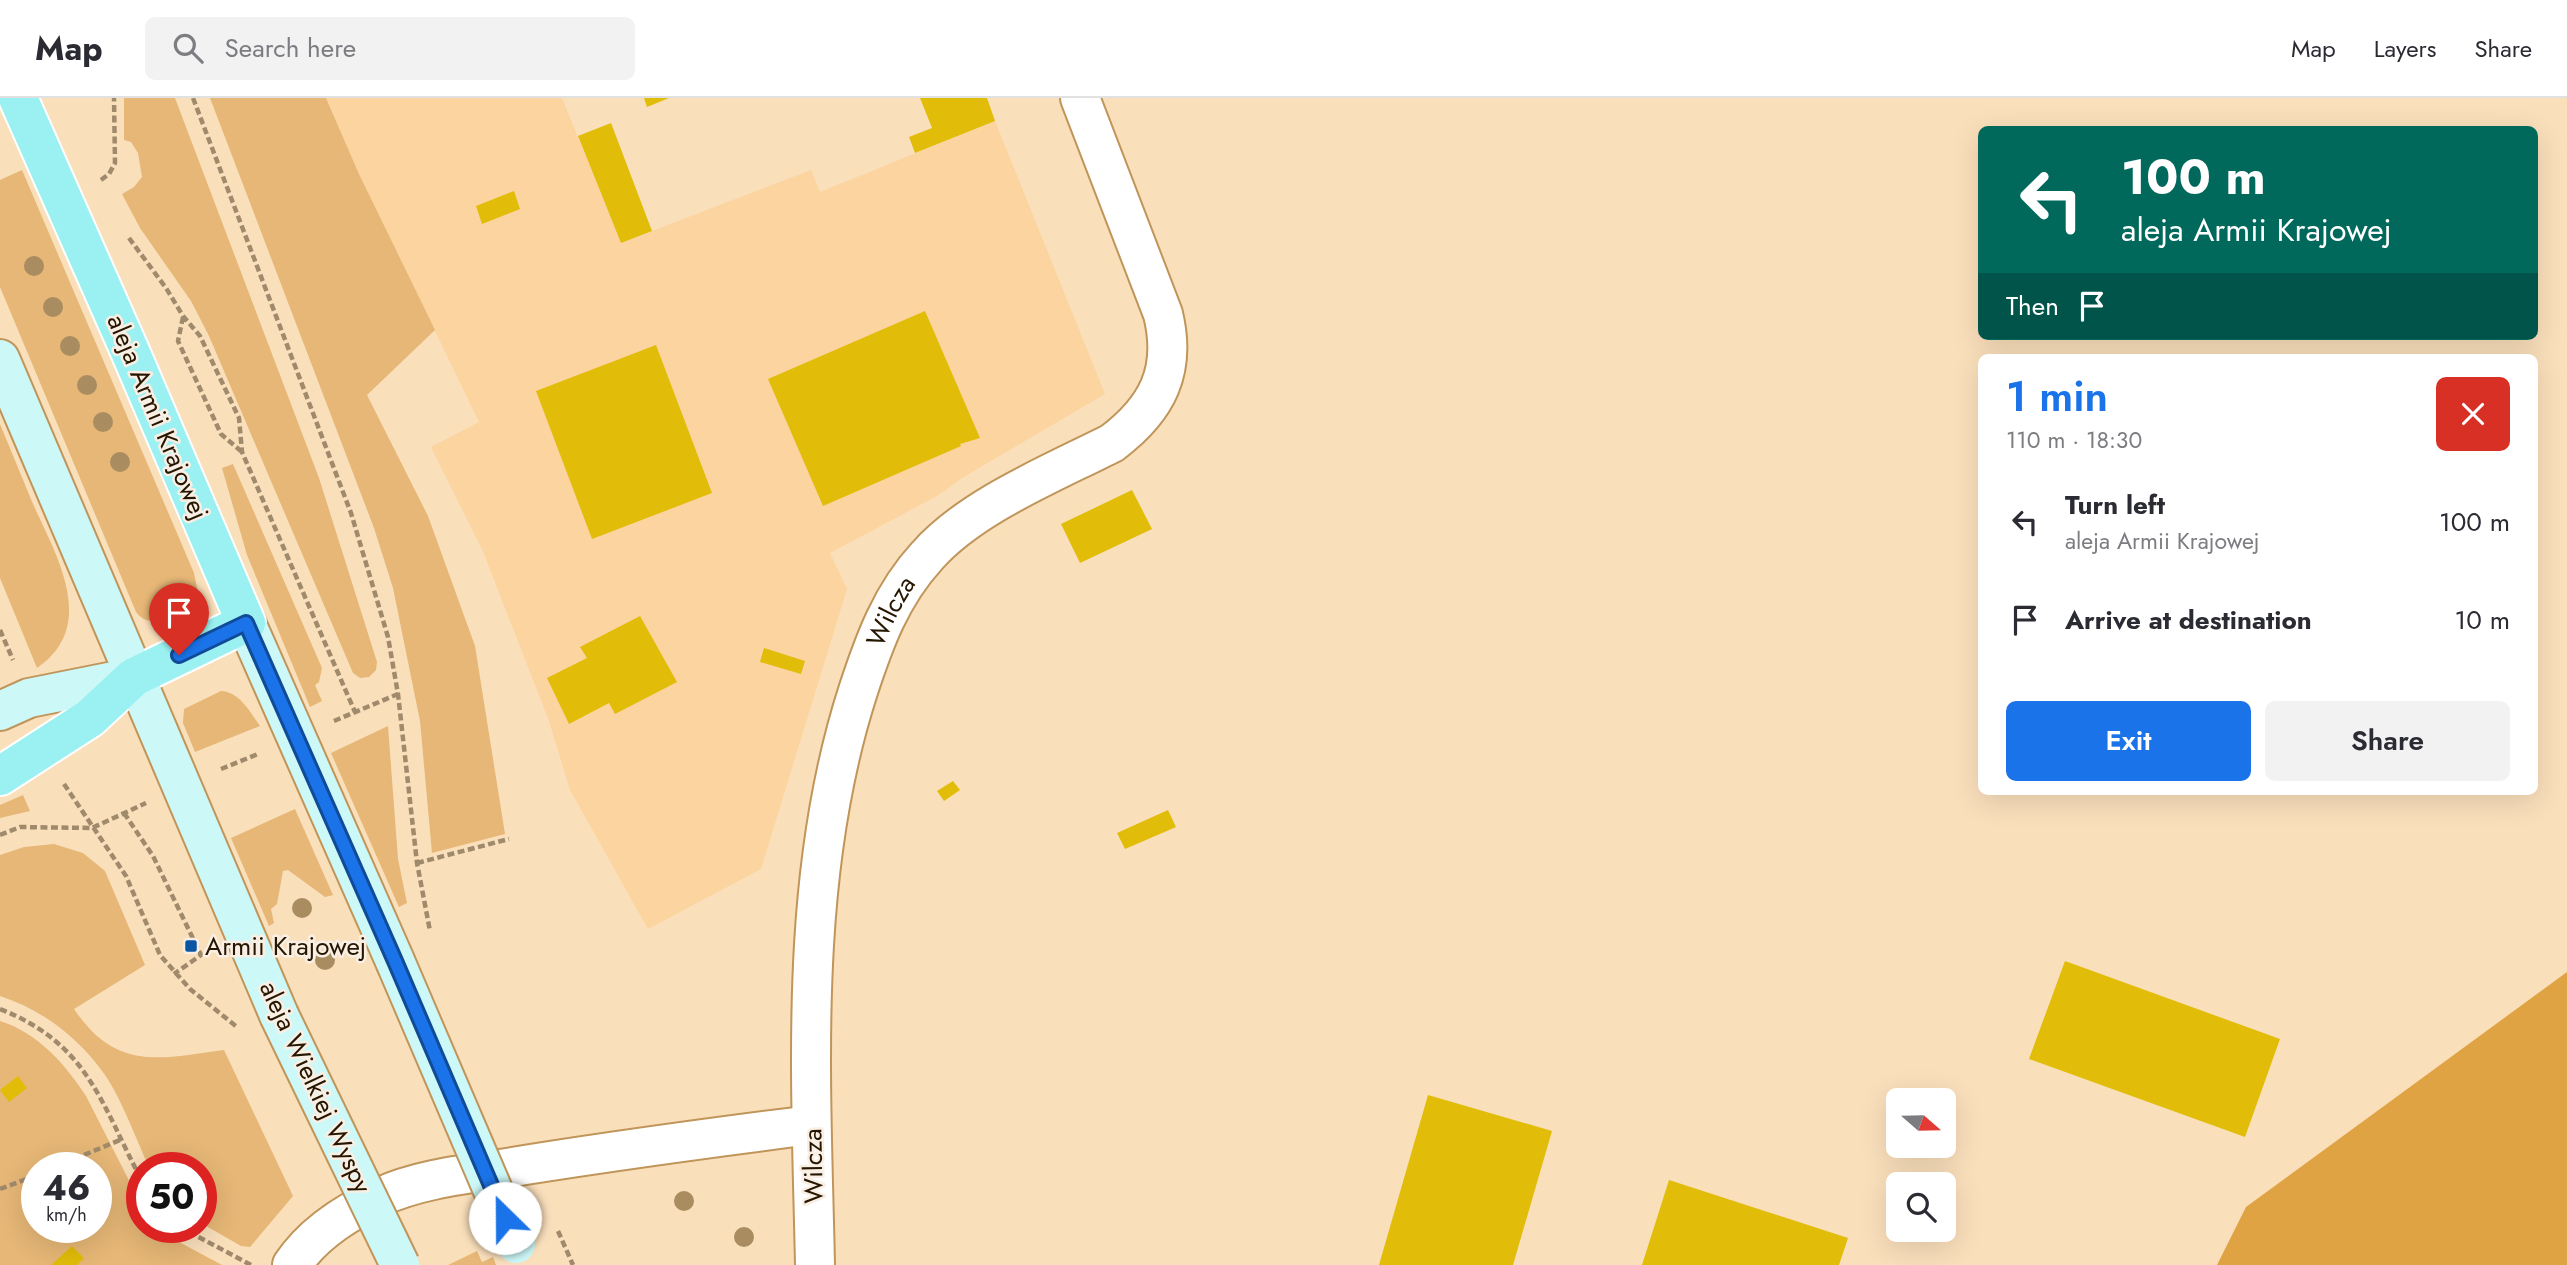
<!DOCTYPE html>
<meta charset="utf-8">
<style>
:root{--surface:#fff;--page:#f2f2f3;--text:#2b2b33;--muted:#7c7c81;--line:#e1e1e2;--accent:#1a73e8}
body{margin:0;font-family:Jost,sans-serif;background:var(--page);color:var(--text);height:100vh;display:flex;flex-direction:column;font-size:26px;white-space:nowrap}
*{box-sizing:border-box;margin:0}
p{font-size:23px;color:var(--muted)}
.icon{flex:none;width:38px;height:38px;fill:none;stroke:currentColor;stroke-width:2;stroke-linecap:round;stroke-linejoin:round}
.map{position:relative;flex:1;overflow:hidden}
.side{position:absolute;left:1978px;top:256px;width:560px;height:441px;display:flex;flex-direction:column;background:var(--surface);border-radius:10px;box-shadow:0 7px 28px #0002}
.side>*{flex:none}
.banner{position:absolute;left:1978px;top:28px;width:560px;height:214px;border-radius:10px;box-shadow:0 7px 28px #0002;background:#00695c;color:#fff;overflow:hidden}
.needle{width:46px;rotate:110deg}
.controls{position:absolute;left:1886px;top:990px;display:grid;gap:14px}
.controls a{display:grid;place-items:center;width:70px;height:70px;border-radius:10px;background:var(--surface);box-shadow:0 7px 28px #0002;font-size:35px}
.speed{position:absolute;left:21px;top:1054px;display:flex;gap:14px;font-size:35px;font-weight:700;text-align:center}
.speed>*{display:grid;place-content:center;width:91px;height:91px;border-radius:50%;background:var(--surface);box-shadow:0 7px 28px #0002;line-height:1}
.speed small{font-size:18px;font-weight:400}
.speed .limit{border:10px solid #d22;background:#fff;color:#111}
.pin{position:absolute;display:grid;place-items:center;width:60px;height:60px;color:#fff;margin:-72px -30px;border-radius:50% 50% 50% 0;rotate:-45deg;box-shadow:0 0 7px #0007}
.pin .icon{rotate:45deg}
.me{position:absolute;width:77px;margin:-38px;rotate:337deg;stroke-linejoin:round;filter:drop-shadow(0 0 5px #0008)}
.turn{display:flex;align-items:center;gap:24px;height:147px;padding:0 28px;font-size:32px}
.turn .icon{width:91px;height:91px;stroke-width:2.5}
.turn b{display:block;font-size:49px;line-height:60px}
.then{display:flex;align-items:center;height:66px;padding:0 28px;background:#0003;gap:14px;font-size:26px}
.round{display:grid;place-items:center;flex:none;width:74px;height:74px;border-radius:10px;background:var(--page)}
.summary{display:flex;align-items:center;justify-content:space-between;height:119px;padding:0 28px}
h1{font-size:42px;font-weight:600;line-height:52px;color:var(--accent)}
.button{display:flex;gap:14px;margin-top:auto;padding:14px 28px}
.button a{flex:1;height:80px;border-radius:10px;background:var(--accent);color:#fff;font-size:28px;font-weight:600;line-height:80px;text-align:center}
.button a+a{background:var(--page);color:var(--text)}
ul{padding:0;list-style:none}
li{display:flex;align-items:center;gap:21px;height:98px;padding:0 28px}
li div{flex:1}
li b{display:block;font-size:26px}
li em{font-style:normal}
header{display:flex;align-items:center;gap:42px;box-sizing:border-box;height:98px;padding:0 35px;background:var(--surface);border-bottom:2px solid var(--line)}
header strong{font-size:33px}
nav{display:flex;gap:38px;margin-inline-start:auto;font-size:24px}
.search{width:490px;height:63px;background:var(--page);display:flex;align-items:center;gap:18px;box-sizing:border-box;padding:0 24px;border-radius:10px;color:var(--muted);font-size:26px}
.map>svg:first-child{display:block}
.built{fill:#fcd49f}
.green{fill:#e6b776;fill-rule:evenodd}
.forest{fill:#e0a344}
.building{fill:#e1bc09}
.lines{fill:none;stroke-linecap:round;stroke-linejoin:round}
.street-casing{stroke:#c0955a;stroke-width:42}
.secondary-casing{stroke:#c0955a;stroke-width:42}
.primary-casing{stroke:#fff;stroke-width:42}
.path{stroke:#a08a6c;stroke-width:4.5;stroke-dasharray:7 3.5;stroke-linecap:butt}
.street{stroke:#fff;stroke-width:38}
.secondary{stroke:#cdf8f8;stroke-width:38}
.primary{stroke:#9bf1f1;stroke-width:38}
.secondary-bridge-casing{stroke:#c0955a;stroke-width:42;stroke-linecap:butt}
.secondary-bridge{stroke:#cdf8f8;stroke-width:38}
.tree{fill:#aa8c61}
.route-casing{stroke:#114b97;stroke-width:18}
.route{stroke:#1a73e8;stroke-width:12}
.poi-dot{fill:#0956a5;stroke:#f9efe4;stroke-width:2.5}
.labels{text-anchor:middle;stroke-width:5;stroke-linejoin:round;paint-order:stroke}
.street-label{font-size:26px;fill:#261600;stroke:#f9efe4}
.poi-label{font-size:26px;fill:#261600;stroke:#f9efe4;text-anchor:start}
</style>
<header>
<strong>Map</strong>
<div class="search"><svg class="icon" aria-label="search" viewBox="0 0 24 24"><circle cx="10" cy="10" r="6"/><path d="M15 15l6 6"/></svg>Search here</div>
<nav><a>Map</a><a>Layers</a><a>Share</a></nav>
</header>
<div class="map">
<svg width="2567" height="1167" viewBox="0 0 2567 1167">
<rect width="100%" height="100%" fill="#fadfbb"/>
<path class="built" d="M326 0H562L621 145 811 72 820 94 995 23 1105 296 962 380 937 398 830 455 847 491 761 771 648 831 570 692 549 623 482 451 431 349 479 324 359 76Z"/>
<path class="green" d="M124 0H175L319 380 377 564 376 572 369 579 360 580 353 575 209 238 191 203 140 130 122 96 134 89 142 79 138 55 131 44 124 42Z
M210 0H326L359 76 435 232 367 297 428 418 475 548 505 736 432 755 420 623 393 490 374 430Z
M22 72 194 475C195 481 198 490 197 497 195 509 162 523 150 523 144 522 140 519 136 514L0 189V82Z
M0 326C11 353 22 379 33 406 56 457 99 528 37 570L0 480Z
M233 366 322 570 319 584 315 587 322 603 310 609 247 457 222 370Z
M221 593C240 594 250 614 260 628L195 654 183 625 184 611Z
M388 628 398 761 407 805 399 809 331 655Z
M23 697 30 713 0 720V707Z
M295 711 333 797 325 799 288 772 283 773 277 806 271 811 274 825 269 828 231 740Z
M54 746 83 755 105 773 145 867 74 911C116 973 158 961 224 952L293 1098 250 1149 241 1148 201 1125V1069H149C136 1041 122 1002 105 977 79 940 43 912 0 898V757L24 749Z
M0 923C38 935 65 966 86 998L142 1108V1129H159L179 1144 222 1167H0ZM37 1069H96V1129H37Z
M477 1153 482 1164 493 1159 496 1167H448Z"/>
<path class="forest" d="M2567 874V1167H2217L2246 1109Z"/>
<path class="building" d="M644 0H669L647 9Z
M920 0H987L995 23 915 55 909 39 932 30Z
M611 25 652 133 621 145 578 38Z
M514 93 520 111 482 126 476 108Z
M925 213 980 340 960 346 961 348 823 408 768 281Z
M656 247 712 395 592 441 536 293Z
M1132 392 1152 431 1080 465 1061 426Z
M640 518 677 584 615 616 609 605 569 626 547 580 587 560 580 549Z
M764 550 805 563 801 576 760 564Z
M953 683 960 692 944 703 937 693Z
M1168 712 1176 729 1125 751 1117 735Z
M2065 863 2280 941 2245 1039 2029 961Z
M18 978 27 990 9 1004 0 992Z
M1428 997 1552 1033 1513 1167H1379Z
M1669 1082 1848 1140 1839 1167H1642Z
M72 1148 84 1160 77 1167H51Z"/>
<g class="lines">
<defs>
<g id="street">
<path d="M292 1167C312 1137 347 1114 380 1099 423 1079 478 1075 525 1067 620 1052 716 1039 811 1027"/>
<path id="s1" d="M815 1167C811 975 798 779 858 593 874 544 891 497 927 458 971 408 1053 375 1112 345 1157 311 1177 273 1163 216L1080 0"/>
</g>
<path id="secondary" d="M0 261 279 917
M246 525 395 863
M0 613 29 600 134 579"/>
<path id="primary" d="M0 678 90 620 134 579 246 525 129 251 18 0"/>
</defs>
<use href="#street" class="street-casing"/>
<use href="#secondary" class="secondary-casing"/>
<use href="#primary" class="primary-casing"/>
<path class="path" d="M193 0 351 415 388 539 398 596 417 765 430 833
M101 82 109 76 115 65 114 0
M129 140 166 190 183 218 200 238 239 320 242 354 355 614
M183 219 178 243 221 336 242 354
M0 532 13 562
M334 623 398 596
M221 671 258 656
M64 686 126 778 160 857 190 891 237 929
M124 715 153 758 201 857 174 876
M0 737 20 729 92 730 146 705
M417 765 509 741
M0 911C89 946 101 1006 142 1083
M55 1069 120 1042
M0 1091 37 1077
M180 1129 251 1167
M558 1133 573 1167"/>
<use href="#street" class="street"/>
<use href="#secondary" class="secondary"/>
<use href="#primary" class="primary"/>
<defs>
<path id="secondary-bridge" d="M395 863 516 1146
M279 917 400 1167"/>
</defs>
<use href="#secondary-bridge" class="secondary-bridge-casing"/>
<use href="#secondary-bridge" class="secondary-bridge"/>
</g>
<g class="tree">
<circle cx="34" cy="168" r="10"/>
<circle cx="53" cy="209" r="10"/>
<circle cx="70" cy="248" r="10"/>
<circle cx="87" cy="287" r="10"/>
<circle cx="103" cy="324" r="10"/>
<circle cx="120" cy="364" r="10"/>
<circle cx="302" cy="810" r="10"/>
<circle cx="325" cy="862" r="10"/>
<circle cx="684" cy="1103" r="10"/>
<circle cx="744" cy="1139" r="10"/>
</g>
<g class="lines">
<defs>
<path id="route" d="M179 557 246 525 395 863 505 1120"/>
</defs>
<use href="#route" class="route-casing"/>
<use href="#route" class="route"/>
</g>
<rect class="poi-dot" x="184" y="841" width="14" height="14" rx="3.5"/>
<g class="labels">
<g class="street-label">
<text transform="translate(158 319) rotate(67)" y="9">aleja Armii Krajowej</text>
<text dy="9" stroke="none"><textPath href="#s1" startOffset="665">Wilcza</textPath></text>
<text transform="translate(316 989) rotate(65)" y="9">aleja Wielkiej Wyspy</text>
<text transform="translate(813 1068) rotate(-91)" y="9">Wilcza</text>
</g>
<g class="poi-label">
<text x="205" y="857">Armii Krajowej</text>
</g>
</g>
</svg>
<div class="controls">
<a><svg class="needle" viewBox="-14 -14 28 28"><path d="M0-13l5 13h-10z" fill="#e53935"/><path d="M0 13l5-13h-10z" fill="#7c7c81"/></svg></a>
<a><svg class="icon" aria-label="search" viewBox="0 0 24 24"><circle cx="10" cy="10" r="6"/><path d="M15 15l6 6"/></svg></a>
</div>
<div class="speed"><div>46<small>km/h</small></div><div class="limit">50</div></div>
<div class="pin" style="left:179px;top:557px;background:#d93025"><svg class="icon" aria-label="arrive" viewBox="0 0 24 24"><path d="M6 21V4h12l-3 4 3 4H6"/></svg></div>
<svg class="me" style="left:505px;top:1120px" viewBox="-20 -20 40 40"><circle r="19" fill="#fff"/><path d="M0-13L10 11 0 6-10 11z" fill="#1a73e8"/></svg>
<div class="banner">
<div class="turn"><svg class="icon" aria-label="left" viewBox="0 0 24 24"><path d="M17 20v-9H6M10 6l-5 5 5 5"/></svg><div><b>100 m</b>aleja Armii Krajowej</div></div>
<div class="then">Then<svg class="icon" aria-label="arrive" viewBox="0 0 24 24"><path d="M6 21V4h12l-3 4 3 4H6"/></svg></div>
</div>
<section class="side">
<div class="summary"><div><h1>1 min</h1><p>110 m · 18:30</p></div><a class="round" style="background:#d93025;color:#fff"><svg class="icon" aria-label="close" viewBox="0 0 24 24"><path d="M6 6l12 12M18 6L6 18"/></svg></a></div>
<ul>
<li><svg class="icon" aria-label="left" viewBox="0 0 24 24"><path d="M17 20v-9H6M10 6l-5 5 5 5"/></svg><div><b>Turn left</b><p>aleja Armii Krajowej</p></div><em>100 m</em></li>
<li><svg class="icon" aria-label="arrive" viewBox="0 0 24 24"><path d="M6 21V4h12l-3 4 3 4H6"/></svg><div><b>Arrive at destination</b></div><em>10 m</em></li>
</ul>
<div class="button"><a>Exit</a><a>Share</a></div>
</section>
</div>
